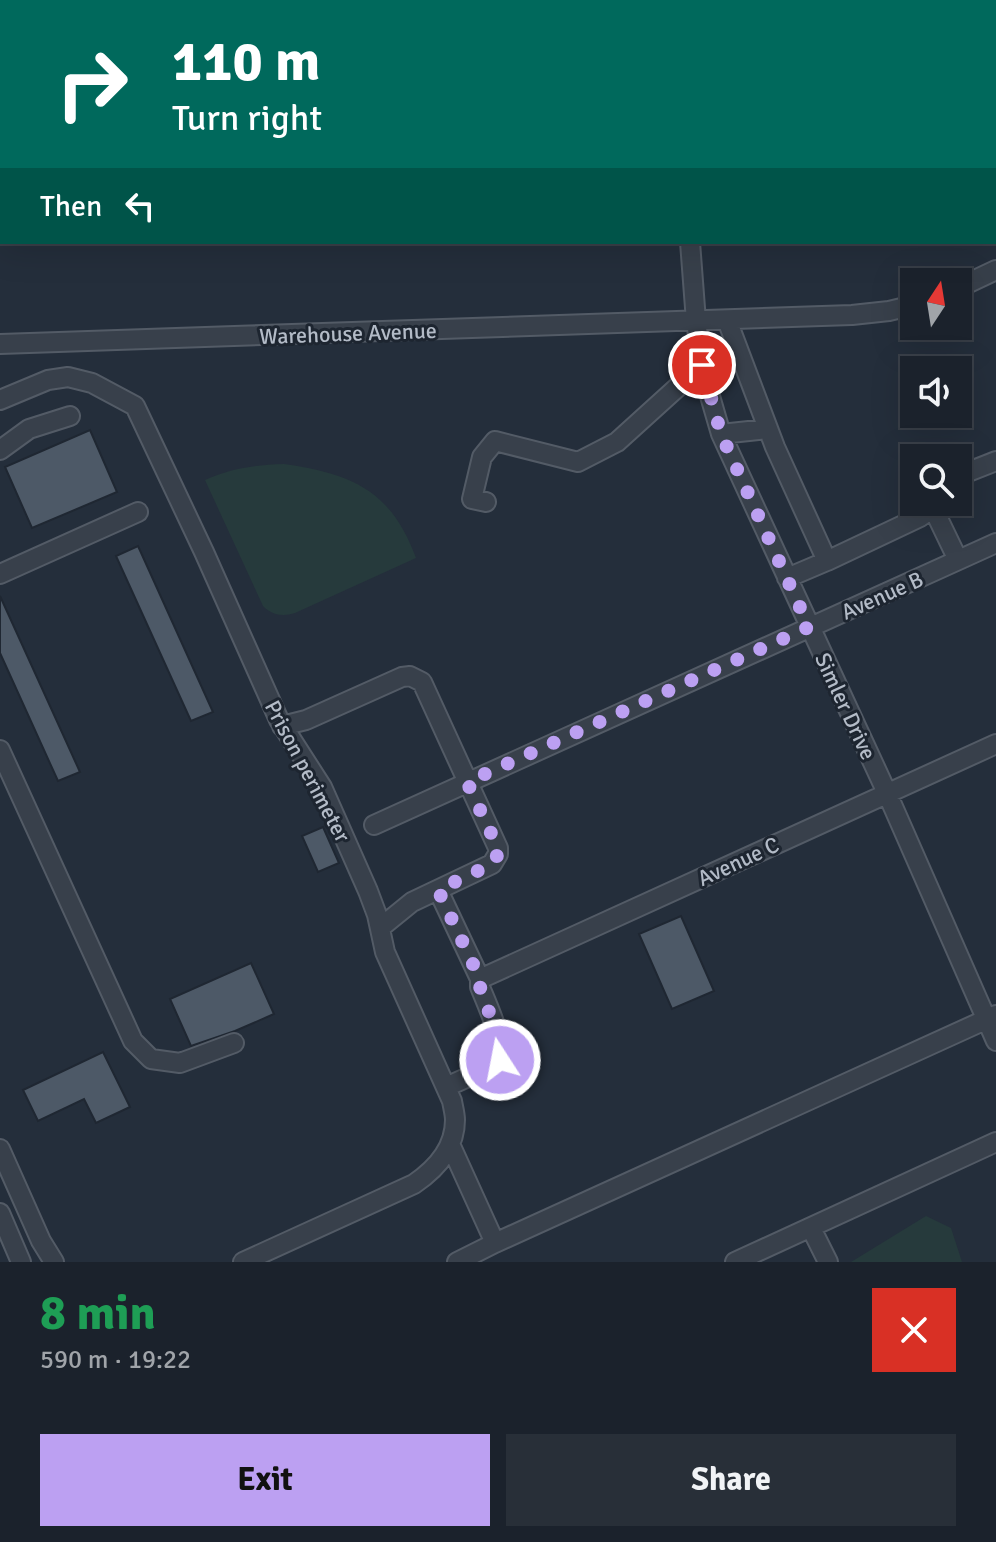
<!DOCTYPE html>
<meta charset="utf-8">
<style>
:root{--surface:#1b222c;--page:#282f38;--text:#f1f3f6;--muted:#a0a4a9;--line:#393f48;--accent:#bca0f2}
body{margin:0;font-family:Signika,sans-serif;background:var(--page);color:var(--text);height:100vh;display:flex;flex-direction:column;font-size:30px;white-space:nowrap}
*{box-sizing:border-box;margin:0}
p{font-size:26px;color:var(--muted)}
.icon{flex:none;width:44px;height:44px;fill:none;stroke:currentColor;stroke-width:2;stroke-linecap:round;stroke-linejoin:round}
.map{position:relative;height:1262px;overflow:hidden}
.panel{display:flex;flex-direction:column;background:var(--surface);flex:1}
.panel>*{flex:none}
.top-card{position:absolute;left:0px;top:0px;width:996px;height:244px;box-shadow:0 8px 32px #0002,0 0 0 2px var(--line);background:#00695c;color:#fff;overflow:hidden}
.needle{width:52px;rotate:12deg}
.fabs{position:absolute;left:900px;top:268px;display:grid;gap:16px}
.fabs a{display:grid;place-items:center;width:72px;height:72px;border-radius:0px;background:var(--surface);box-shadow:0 8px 32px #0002,0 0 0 2px var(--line);font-size:40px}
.pin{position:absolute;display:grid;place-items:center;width:68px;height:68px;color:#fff;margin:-34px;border:4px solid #fff;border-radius:50%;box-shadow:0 2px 8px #0007}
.me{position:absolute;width:88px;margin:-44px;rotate:349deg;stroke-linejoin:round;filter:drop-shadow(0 0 6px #0008)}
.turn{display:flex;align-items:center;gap:28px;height:168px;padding:0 40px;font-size:36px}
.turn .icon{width:104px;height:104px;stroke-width:2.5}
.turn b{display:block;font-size:56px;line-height:68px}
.then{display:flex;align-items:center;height:76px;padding:0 40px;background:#0003;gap:16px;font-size:30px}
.round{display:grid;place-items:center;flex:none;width:84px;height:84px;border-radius:0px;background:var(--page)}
.head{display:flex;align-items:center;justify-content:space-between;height:136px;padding:0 40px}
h1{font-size:48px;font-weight:700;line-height:60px;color:#1e9e55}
.button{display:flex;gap:16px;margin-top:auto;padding:16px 40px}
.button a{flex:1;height:92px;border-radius:0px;background:var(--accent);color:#111;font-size:32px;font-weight:700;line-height:92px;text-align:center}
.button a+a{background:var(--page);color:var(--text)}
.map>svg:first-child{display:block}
.green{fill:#263a3c}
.building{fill:#4d5967;stroke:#1f2732;stroke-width:2}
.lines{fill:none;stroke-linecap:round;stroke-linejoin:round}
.minor-casing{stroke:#535b66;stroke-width:22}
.minor{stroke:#38404b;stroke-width:18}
.rail{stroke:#5a6572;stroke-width:3;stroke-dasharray:8 8;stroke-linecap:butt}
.route{stroke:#bca0f2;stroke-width:14;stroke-dasharray:0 25.2}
.labels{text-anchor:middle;stroke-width:6;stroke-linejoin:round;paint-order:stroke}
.street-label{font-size:22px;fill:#b3bbc7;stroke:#1d2530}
</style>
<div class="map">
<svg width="996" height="1262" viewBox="0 0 996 1262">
<rect width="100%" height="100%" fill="#242e3b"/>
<path class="green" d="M284 464C352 474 391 490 416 558L295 613C282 617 272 615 263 606L205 480C232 468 255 465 284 464Z
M926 1216 951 1228 962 1262H851Z"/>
<path class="building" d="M90 430 117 492 32 528 5 467Z
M138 546 213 712 191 721 116 556Z
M0 596 80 772 58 781 0 653Z
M323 827 339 863 318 872 302 836Z
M681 916 714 991 672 1009 639 934Z
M251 963 274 1014 235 1031 191 1046 170 999Z
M103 1052 130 1107 96 1123 84 1099 38 1121 23 1090Z"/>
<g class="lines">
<defs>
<path id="minor" d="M130 0 132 2
M418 0V2
M647 0V2
M665 0V2
M684 0V2
M791 0V2
M861 0 862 2
M930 0V2
M994 120 996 119
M690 242 696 321 703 372 721 434 887 793 996 1041
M958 288 996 270
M727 320 775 447 827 561 920 517 933 508V502
M0 344 852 315 889 311 914 305
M0 400 48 380 68 377 92 383 135 406 204 552 279 720 322 787 368 891 377 915 385 952 452 1101C453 1107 455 1114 455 1120 455 1148 436 1169 414 1184L243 1262
M721 434 768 429
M0 450 29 429 70 416
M958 476 996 461
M486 502 472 499 482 457 495 441 578 462 617 442 702 365
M933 508 958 560
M0 574 138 512
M787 578 827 561
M282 726 306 720 402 677 410 676 422 682 498 848V854L492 864 412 902 380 928
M0 750 133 1041 151 1059 180 1063 234 1043
M374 825 996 543
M438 890 480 979V987C486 1002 506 1045 500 1060 499 1062 497 1063 495 1065L446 1087
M480 979 996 744
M450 1144 495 1243
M0 1149 41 1241 54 1262
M0 1213 21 1262
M811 1228 828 1262
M457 1262 495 1243 996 1015
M735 1262 996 1142"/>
</defs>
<use href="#minor" class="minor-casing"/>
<use href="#minor" class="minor"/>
<path class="rail" d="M187 2 189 0
M241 2 242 0
M277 2V0
M0 94 2 93
M0 113H2"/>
</g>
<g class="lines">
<path class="route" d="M500 1060 499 1040 480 987V979L438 890 492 864 498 854V848L467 782 809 627 721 434 702 365"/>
</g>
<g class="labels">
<g class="street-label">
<text transform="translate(348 333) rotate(-2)" y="8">Warehouse Avenue</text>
<text transform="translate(882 595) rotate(-24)" y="8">Avenue B</text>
<text transform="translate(846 706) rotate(65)" y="8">Simler Drive</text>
<text transform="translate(308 771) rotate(62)" y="8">Prison perimeter</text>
<text transform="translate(738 861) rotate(-25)" y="8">Avenue C</text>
</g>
</g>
</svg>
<div class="fabs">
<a><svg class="needle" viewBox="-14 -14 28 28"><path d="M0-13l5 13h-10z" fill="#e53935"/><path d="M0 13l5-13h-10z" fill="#a0a4a9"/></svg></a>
<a><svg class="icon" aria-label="sound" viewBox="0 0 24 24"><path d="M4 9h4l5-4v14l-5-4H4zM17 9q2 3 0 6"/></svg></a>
<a><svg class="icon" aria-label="search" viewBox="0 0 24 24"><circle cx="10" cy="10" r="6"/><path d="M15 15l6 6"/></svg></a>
</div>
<div class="pin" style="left:702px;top:365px;background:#d93025"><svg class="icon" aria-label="arrive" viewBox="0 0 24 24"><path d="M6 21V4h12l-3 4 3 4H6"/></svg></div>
<svg class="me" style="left:500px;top:1060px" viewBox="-20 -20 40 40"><circle r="17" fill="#bca0f2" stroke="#fff" stroke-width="3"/><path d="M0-11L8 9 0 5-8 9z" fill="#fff"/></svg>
<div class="top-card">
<div class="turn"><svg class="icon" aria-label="right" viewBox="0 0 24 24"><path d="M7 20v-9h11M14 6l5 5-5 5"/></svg><div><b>110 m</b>Turn right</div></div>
<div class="then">Then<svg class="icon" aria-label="left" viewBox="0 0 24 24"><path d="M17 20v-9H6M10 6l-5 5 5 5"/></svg></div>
</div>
</div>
<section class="panel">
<div class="head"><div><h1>8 min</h1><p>590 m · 19:22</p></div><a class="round" style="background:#d93025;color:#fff"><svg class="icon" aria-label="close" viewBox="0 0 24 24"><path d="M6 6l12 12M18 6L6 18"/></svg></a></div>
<div class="button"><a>Exit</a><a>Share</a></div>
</section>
